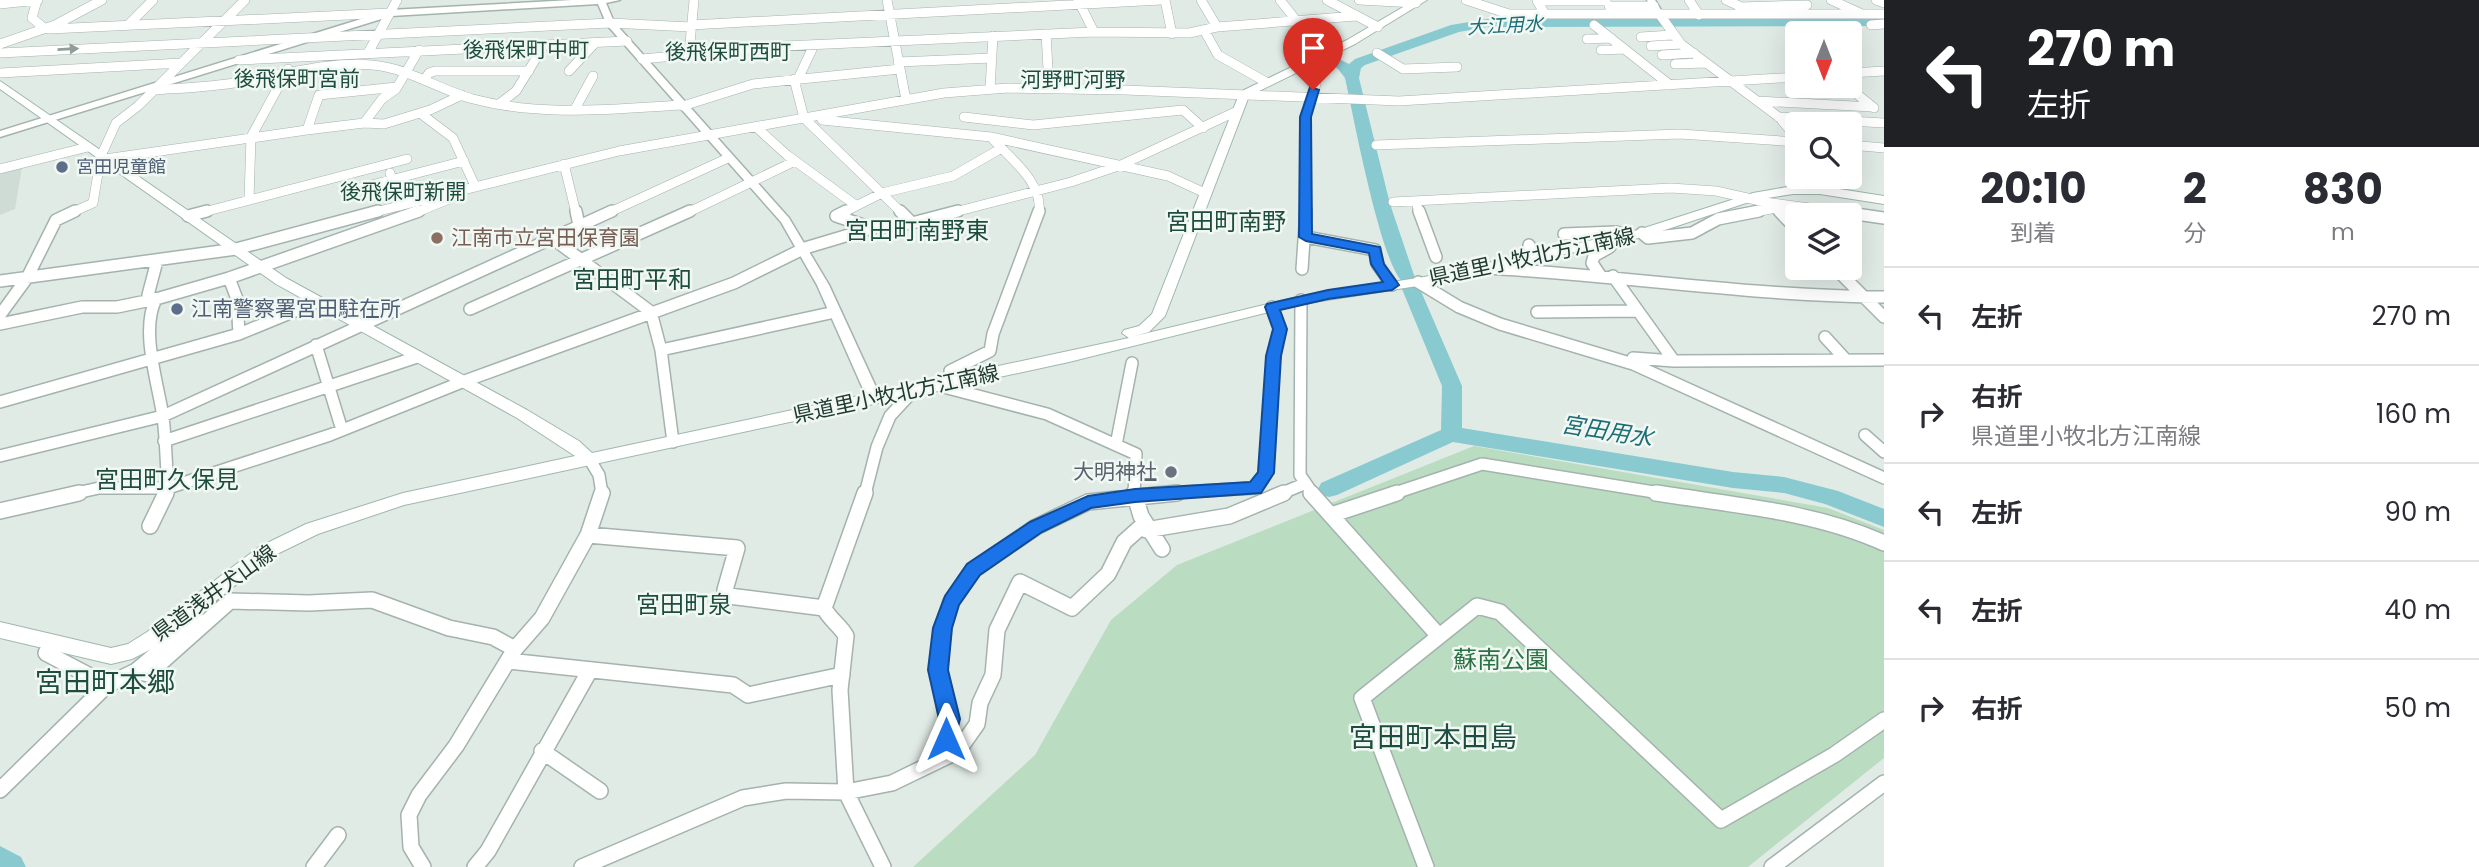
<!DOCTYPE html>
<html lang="ja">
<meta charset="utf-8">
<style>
:root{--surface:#fff;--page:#f2f2f3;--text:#2b2b33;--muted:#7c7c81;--line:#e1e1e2}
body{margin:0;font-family:Poppins,"Noto Sans JP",sans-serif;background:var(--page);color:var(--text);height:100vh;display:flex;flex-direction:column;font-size:26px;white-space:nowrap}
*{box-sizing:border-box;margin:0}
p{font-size:23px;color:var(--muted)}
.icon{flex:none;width:38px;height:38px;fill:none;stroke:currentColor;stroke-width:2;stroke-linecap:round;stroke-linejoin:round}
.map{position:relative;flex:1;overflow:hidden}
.drawer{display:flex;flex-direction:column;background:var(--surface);width:595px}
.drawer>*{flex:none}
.banner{background:#202124;color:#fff;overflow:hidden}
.needle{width:46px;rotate:180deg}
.tools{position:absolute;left:1785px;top:21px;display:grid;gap:14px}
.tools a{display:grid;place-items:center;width:77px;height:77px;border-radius:7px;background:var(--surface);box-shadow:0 7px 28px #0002;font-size:35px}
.pin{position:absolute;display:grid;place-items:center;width:60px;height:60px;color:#fff;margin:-72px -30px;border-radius:50% 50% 50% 0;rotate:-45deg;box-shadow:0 0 7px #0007}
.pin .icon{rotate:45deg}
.me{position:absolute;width:77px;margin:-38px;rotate:0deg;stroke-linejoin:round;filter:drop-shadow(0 0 5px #0008)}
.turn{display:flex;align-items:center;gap:24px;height:147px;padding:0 28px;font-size:32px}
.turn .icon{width:91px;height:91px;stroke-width:2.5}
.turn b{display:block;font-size:49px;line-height:60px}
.eta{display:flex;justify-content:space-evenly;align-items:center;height:119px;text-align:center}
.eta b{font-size:42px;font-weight:700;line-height:49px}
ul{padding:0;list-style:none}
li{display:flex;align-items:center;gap:21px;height:98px;padding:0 28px;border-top:2px solid var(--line)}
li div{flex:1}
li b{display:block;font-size:26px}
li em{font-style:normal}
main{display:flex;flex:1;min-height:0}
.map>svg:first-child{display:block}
.built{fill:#cfdbd5}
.green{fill:#badcc1}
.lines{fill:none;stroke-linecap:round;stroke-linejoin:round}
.river{fill:#89c9d0;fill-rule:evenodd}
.minor-far2-casing{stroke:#a4b3ad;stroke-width:10}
.minor-far1-casing{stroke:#a4b3ad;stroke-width:14}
.minor-casing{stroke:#a4b3ad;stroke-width:18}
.tertiary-casing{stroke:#a4b3ad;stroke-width:3}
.secondary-casing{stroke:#9fb7ad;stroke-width:2}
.minor-far2{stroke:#fff;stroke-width:9}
.minor-far1{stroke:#fff;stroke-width:11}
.minor{stroke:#fff;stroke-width:15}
.tertiary{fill:#fff;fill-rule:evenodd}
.secondary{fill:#fff;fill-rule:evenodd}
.oneway{fill:#909d99}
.route{fill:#1a73e8;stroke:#114b97;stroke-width:2}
.service-dot{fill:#5c6f8a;stroke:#f1f8f4;stroke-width:2.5}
.education-dot{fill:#8d6e63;stroke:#f1f8f4;stroke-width:2.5}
.worship-dot{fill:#6b7280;stroke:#f1f8f4;stroke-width:2.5}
.labels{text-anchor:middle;stroke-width:5;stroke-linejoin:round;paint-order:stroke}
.far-service-label{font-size:18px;fill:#4e5e75;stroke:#f1f8f4;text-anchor:start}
.far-water-label{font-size:19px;font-style:italic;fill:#1d6d76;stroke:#f1f8f4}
.far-quarter-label{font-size:21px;fill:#1e4d3f;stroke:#f1f8f4}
.education-label{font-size:21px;fill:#785e54;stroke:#f1f8f4;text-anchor:start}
.street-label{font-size:21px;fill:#213b33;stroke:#f1f8f4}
.service-label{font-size:21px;fill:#4e5e75;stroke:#f1f8f4;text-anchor:start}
.worship-label{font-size:21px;fill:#5b616d;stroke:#f1f8f4;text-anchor:end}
.water-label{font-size:23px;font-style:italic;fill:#1d6d76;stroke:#f1f8f4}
.quarter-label{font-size:24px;fill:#1e4d3f;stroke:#f1f8f4}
.near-park-label{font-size:24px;fill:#2c7143;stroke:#f1f8f4}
.near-quarter-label{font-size:28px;fill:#1e4d3f;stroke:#f1f8f4}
</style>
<main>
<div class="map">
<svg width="1884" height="867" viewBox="0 0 1884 867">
<rect width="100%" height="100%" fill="#e1ebe6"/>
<path class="built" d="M22 167 15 209 0 215V171Z"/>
<path class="green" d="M1474 446 1828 508 1884 530V758L1748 867H913L1035 755 1111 620 1177 565Z"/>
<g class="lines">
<path class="river" d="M1884 18V26L1487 27 1459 32 1365 65 1361 68 1359 78 1390 204 1415 278 1406 284C1383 278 1352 108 1345 78L1338 69 1320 57 1327 53 1349 64 1355 59 1451 25 1487 19Z
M1411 283 1420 289 1462 386V428L1733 472 1784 477 1838 491 1884 509V527L1825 504 1784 493 1733 488 1453 442 1337 495 1329 497 1321 495 1318 489 1321 483 1441 430 1442 386 1402 289Z
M0 846 21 857 26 867H0Z"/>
<defs>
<path id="minor-far2" d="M37 0 32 18 44 28 50 29 390 13
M887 0 906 100
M1078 0 1094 32
M1165 0 1172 34
M1201 0 1217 27
M1280 0 1323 54
M1327 0 1378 27
M1359 0 1416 3
M1466 0 1509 14H1884
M1689 0 1699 15
M1726 0 1748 10
M1831 0 1860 13
M1876 0 1884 3
M0 4 38 0
M1609 6H1654
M1740 7 1807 5
M1545 14 1537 1H1606
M1660 15 1681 44 1780 118 1797 139
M128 25 153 0
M691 25 1161 0
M1594 25 1670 85
M1871 25 1884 24
M1204 30 1218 55 1266 82
M1641 37 1672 35
M1587 39 1611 38
M0 44 55 25 102 0
M1651 46 1681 44
M1601 50 1624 49
M0 53 610 23 691 27
M368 53 397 0
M1377 53 1403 69 1457 67
M689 54 694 0
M1662 55 1694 53
M642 59 784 46 1094 32 1189 33 1217 27 1356 16
M239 60 627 41
M898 62 992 58
M1675 64 1706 63
M569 71 595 43
M0 73 181 63
M1850 73 1884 71
M794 79 804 118 902 213
M798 79 814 45
M424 80 429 73 435 71H529
M1847 86 1874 108
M990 89 993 36
M1040 89 1048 69 1046 34
M155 90C183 88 212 87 240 82 284 75 328 61 372 65 409 68 439 90 473 99 541 117 612 109 681 105
M1758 101 1873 107
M499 104 516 91 545 44
M683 106 753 84 900 69
M575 109 593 76
M420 113 453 138 475 186
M964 117 1033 125 1183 110 1203 128
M1778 117 1884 123
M822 120 991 137 1168 176 1205 193
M364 123 382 99 396 89 419 50
M756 127 787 155 854 204
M307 130 319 95 397 87
M991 137C1010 159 1043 181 1039 213
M1376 145 1680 134 1797 142
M1850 145 1884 148
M105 159 307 130 364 123 384 124 430 110 462 95
M564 164 576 213
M0 169 88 147
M390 173 400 206
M348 191 464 161
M249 199 251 137 288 69
M1416 201 1419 213
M1393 202 1671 188 1716 191 1765 202 1848 213
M71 213 93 203 101 156 116 123 138 106 245 0
M200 213 407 159
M371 213 619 151 944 93 1008 88 1125 90 1399 101 1797 77
M415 213 449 199
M608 213 728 158
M687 213 795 161
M842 213 882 193 953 176 1000 149
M951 213 1071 182 1121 165 1235 112
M1306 213V117L1316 84
M1750 213 1776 208
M1781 213 1776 208H1783"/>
<path id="minor-far1" d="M576 211 579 225
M900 211 912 223
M1419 211 1436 257
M1779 211 1797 230
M1835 211 1884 218
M188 216 207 211
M836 216 846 211
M836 216 872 228
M1642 233 1648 238 1692 233 1718 219 1759 211
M1564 234 1616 232 1631 236
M1306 237 1375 250 1377 264 1392 285
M552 238 651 312 661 350 673 442
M1529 245 1536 257
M157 261 148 295 156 299C140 330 158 383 163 417 166 440 166 464 168 488L165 494
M1485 268C1618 275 1750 296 1884 297
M1835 268 1884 317
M1302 269 1306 211
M1600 275 1592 263 1594 256 1610 247 1607 241
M1613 276 1674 361 1884 360
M0 281 236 249 378 211
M1418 282 1459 307 1500 324 1633 364 1884 478
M1301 300 1300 475 1313 494
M470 309 690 211
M1537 312 1637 311
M0 315 27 278 56 220 75 211
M0 324 82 307H117L156 299 229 278 419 211
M239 334 317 302
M1825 337 1846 360
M316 345 342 430
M661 350 835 312
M1633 358 1674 361
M954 381 950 371 990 351 993 334 1039 211
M936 385 1047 414 1136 454 1134 494
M0 402 239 334 237 299 229 278
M1865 435 1884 452
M164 441 417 357
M1116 445 1132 363
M0 456 163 416 612 211
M590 460 599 475 602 494
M72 494 99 488H168L330 435 462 382 734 283 805 248 872 228 912 223 958 211
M865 494 877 447 890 416 915 389
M1147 494 1255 488 1266 473 1274 357 1280 329 1272 307
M1280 494 1304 484
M1392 494 1482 464 1666 494"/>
<path id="minor" d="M865 493 824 608C830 620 840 625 846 636L840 690 846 792 883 867
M1134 493 1141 516 1162 549
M1311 493 1438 635
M1656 493C1732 505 1813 511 1884 543
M0 511 79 493
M1331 515 1397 493
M150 526 166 493
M1146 530 1229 516 1284 493
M588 535 737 548 725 590 729 596 824 608
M54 644 46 653 107 685
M508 661 733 685 748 695 842 675
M136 671 148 674 230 601 309 603 372 600 449 628 493 637 515 649
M542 751 600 791
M937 760 946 739 950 719 938 670 942 628 951 602 973 570 1036 527 1088 502 1177 493
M0 790 107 685 136 671 197 620
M314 867 338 835
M423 867 411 847 409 815 419 795 456 746 515 649 542 618 588 535 602 493
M475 867 488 851 590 670
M582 867 743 798 786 791 846 792 892 783 958 751 977 724 980 703 993 675 997 630 1020 582 1072 608 1108 574 1124 542 1143 525
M1426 867 1362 698 1477 606 1500 612 1721 820 1834 755 1884 720
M1772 867 1884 783"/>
<path id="tertiary" d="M572 0H620L606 3 614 22 789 218 829 285 881 398 879 401H869L867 398 817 285 781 222 607 25 598 4 391 16 0 137V131L390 10Z
M1647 0H1655L1664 15 1663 17H1657Z"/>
<path id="secondary" d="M1415 0H1427L1355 44 1249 96 1165 316 1149 332 1135 336 1301 296 1424 277 1638 230 1753 193 1793 186H1820L1884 196V204L1820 194H1793L1755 200 1647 236 1607 245 1424 285 1301 304 1069 362 404 505 318 534 271 557 161 644 132 659 111 664 0 638V622L111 648 128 644 147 632 259 547 306 524 403 493 575 456 517 418 276 284 0 89V81L286 278 527 410 579 441 592 453 1129 338 1122 333 1124 330 1139 326 1152 314 1240 92 1347 40Z"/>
</defs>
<use href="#minor-far2" class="minor-far2-casing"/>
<use href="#minor-far1" class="minor-far1-casing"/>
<use href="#minor" class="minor-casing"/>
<use href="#tertiary" class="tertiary-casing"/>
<use href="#secondary" class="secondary-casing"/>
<use href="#minor-far2" class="minor-far2"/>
<use href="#minor-far1" class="minor-far1"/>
<use href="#minor" class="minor"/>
<use href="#tertiary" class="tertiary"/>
<use href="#secondary" class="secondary"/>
</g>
<defs><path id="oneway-solid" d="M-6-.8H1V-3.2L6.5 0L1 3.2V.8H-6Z" transform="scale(1.75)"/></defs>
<use class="oneway" href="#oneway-solid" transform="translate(68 49) rotate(-3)"/>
<path class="route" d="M1310 87 1319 90 1311 117 1312 234 1380 247 1384 264 1399 285 1392 290 1328 299 1280 310 1287 329 1281 356 1274 473 1261 493 1135 502 1091 508 1042 532 980 575 959 605 952 628 948 670 960 719 953 746 946 748 939 746 936 739 939 719 928 670 933 628 945 596 967 564 1030 522 1088 496 1135 489 1250 482 1258 472 1266 356 1273 329 1265 307 1267 304 1328 290 1383 282 1371 264 1369 253 1306 241 1299 237 1300 117Z"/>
<g class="service-dot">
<circle cx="62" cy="167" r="7"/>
<circle cx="177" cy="309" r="7"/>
</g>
<circle class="education-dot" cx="437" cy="238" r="7"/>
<circle class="worship-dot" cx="1171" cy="472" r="7"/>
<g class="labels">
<g class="far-service-label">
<text x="76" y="173">宮田児童館</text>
</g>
<g class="far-water-label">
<text transform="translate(1505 25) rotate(-3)" y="7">大江用水</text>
</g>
<g class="far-quarter-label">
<text x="526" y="57">後飛保町中町</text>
<text x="728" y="59">後飛保町西町</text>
<text x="297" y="86">後飛保町宮前</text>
<text x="1073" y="87">河野町河野</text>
<text x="403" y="199">後飛保町新開</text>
</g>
<g class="education-label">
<text x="451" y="245">江南市立宮田保育園</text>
</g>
<g class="street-label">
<text transform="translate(1532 257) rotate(-12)" y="7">県道里小牧北方江南線</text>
<text transform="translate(896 394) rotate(-12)" y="7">県道里小牧北方江南線</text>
<text transform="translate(214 593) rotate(-36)" y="7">県道浅井犬山線</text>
</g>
<g class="service-label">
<text x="191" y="316">江南警察署宮田駐在所</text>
</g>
<g class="worship-label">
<text x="1157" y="479">大明神社</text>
</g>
<g class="water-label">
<text transform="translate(1607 431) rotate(9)" y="8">宮田用水</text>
</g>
<g class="quarter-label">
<text x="1226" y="230">宮田町南野</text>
<text x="917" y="239">宮田町南野東</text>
<text x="632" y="288">宮田町平和</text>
<text x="167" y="488">宮田町久保見</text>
<text x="684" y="613">宮田町泉</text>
</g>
<g class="near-park-label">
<text x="1501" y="668">蘇南公園</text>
</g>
<g class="near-quarter-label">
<text x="105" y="692">宮田町本郷</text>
<text x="1433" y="747">宮田町本田島</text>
</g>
</g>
</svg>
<div class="tools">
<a><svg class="needle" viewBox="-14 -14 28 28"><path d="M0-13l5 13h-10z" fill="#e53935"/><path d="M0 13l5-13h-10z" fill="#7c7c81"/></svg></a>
<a><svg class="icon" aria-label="search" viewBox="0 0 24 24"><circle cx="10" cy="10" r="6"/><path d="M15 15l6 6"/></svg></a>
<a><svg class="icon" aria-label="layers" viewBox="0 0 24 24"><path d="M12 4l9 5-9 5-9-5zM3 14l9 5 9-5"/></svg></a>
</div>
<div class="pin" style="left:1313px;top:90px;background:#d93025"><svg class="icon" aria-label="arrive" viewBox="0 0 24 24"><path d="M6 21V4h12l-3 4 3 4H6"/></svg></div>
<svg class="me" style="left:946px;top:739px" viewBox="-20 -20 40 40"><path d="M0-17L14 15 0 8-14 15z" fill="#1a73e8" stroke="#fff" stroke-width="4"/></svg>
</div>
<section class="drawer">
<div class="banner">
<div class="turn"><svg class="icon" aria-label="left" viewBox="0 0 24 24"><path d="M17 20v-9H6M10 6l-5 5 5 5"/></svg><div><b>270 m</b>左折</div></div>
</div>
<div class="eta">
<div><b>20:10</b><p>到着</p></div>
<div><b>2</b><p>分</p></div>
<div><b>830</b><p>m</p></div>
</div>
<ul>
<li><svg class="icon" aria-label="left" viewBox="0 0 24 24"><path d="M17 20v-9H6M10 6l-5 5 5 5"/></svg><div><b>左折</b></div><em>270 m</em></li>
<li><svg class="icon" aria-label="right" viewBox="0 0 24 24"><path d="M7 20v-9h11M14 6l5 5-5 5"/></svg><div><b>右折</b><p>県道里小牧北方江南線</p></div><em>160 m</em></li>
<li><svg class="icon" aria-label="left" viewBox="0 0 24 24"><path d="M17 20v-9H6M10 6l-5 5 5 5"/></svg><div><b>左折</b></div><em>90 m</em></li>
<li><svg class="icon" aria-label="left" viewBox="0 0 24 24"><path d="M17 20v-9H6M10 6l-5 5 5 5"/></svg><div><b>左折</b></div><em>40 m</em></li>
<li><svg class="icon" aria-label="right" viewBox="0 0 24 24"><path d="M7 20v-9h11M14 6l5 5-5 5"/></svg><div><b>右折</b></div><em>50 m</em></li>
</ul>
</section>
</main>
